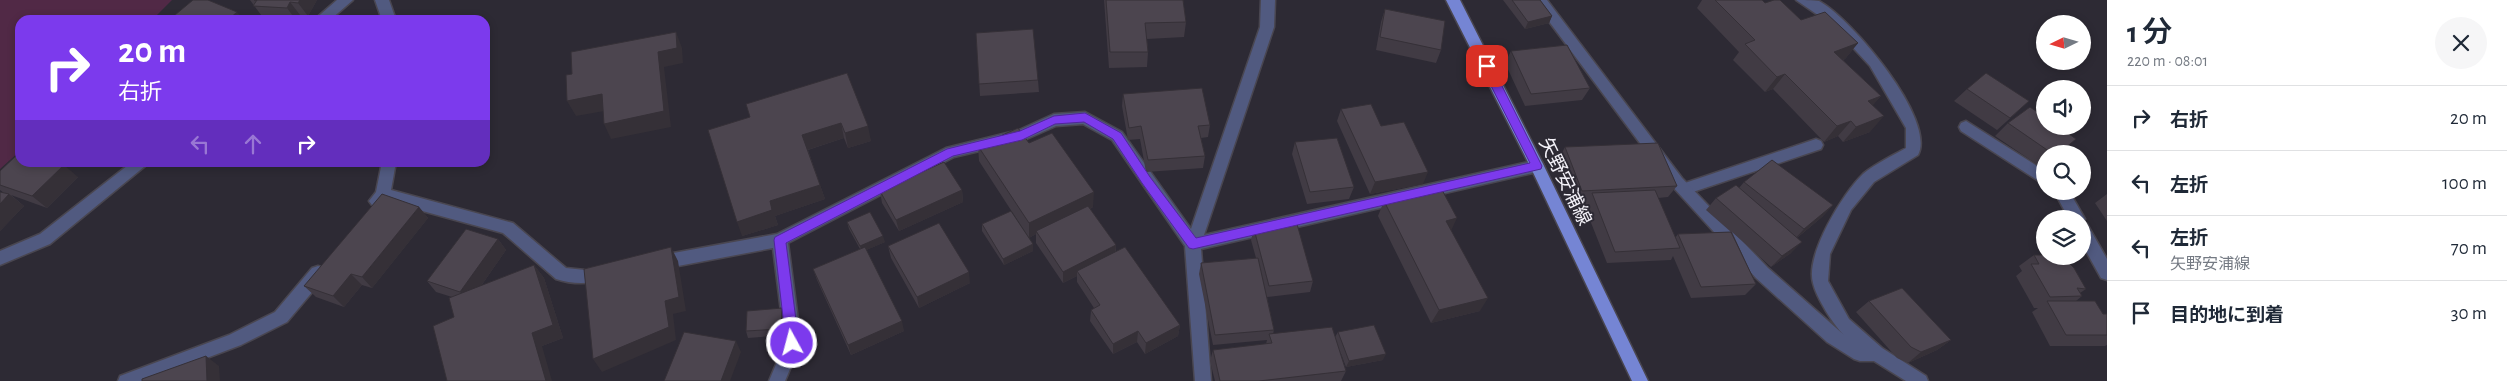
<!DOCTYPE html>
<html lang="ja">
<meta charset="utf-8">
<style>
:root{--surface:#fff;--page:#f6f6f7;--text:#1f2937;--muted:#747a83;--line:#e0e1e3}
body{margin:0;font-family:"Alegreya Sans","Noto Sans JP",sans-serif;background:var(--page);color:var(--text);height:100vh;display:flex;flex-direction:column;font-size:19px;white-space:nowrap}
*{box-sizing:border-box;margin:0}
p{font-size:16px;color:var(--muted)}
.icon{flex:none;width:28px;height:28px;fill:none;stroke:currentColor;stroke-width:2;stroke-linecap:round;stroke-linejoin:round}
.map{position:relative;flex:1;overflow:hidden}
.sheet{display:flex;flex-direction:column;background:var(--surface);width:400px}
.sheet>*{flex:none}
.top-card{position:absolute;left:15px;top:15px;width:475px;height:152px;border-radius:15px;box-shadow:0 2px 8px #0003;background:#7c3aed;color:#fff;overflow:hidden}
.needle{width:32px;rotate:265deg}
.controls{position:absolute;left:2036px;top:15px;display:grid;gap:10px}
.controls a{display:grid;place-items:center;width:55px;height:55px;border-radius:50%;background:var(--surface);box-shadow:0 2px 8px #0003;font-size:25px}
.pin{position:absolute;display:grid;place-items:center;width:42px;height:42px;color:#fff;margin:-21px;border-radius:10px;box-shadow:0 2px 8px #0006}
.me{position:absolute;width:55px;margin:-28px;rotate:353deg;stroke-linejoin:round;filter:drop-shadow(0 0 4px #0008)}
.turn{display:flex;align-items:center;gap:18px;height:105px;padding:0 20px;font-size:22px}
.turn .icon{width:65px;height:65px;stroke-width:2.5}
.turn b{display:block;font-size:35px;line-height:42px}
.lanes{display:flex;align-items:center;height:48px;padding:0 20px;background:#0003;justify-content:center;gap:25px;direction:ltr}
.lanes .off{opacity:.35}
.round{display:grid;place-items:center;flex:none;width:52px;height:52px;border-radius:26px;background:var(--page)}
.overview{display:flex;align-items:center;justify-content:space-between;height:85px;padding:0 20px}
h1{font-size:30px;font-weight:600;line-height:38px}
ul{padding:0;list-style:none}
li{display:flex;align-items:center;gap:15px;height:65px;padding:0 20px;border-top:1px solid var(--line)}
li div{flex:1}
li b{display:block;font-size:19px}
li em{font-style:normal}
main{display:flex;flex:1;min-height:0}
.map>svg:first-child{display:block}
.green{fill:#512946}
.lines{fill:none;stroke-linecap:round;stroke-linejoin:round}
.lane-casing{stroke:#494650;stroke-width:3}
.street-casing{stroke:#494650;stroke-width:3}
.primary-casing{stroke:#494650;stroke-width:3}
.lane{fill:#515a80;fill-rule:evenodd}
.street{fill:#515a80;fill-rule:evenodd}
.primary{fill:#7585d4;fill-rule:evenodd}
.wall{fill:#413b44}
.shaded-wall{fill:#353037}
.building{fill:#4c454f;stroke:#353037}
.route{fill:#7c3aed;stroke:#51269a}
.labels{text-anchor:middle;stroke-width:4;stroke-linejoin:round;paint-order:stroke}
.street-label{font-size:19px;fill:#f4f2f9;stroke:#2d2a34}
</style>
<main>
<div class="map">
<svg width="2107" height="381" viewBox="0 0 2107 381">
<rect width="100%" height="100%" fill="#2d2a34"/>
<path class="green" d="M0 0H172L152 20H20V151L0 169Z"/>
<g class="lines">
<defs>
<path id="lane" d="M1966 121 2045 171V185L1961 131 1959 127 1961 123Z
M1816 139 1821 141 1823 145 1821 149 1684 195 1679 193 1677 189 1679 185Z
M2054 191H2069L2085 219 2083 223 2087 224 2107 259V280L2101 278 2082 244V219H2069Z"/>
<path id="street" d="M337 0H353L330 20H314Z
M375 0H389L396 20H382Z
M1261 0H1275L1274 27 1204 235 1537 160 1542 162 1544 166 1542 170 1537 172 1201 249 1211 381H1195L1185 246 1112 140 1083 124 1056 126 1022 141 954 157 788 243 801 343 785 381H769L785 343 773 248 657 270 651 268 649 263 651 258 657 256 777 234 946 148 1019 130 1054 114 1085 112 1122 132 1191 229 1260 27Z
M1533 0H1547L1682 178 1768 268 1844 335C1834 326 1816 297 1813 283 1805 255 1843 193 1863 174 1875 164 1892 156 1906 148V128L1870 66 1831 24 1796 0C1803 0 1813 0 1819 1 1851 18 1937 120 1918 155L1874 182 1851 210 1830 254 1828 281 1849 319 1882 348 1926 376 1928 381H1906L1874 361H1860L1854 359 1827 342 1756 278 1672 186Z
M132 162H150L50 244 0 265V251L40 234Z
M382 162H396L391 190 513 223 566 268 585 270 605 266 611 268 613 273 611 278C593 284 574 285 556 279L503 233 386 201 377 207 372 205 369 201 376 192Z
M318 266 324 268 326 273 324 278 287 322 241 345 146 381H118L120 376 229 335 275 312 312 268Z"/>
<path id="primary" d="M1446 0H1460L1544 166 1648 381H1632L1530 166Z"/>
</defs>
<use href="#lane" class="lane-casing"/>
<use href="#street" class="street-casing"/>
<use href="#primary" class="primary-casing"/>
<use href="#lane" class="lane"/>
<use href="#street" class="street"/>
<use href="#primary" class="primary"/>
</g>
<path class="wall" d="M250 0H317L308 16 300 15 297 20 264 19Z
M1104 0H1183L1186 22 1184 37 1147 39 1148 52 1147 67 1109 68Z
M1503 0H1540L1552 16 1549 23 1525 29Z
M1702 0H1762L1765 3 1801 20 1858 43 1845 59 1843 60 1881 96 1872 105 1870 132 1843 142 1838 136 1824 142 1773 89 1765 92 1733 60 1739 52 1697 8Z
M1385 9 1441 50 1436 63 1376 50 1381 22Z
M976 33 1038 80 1039 92 980 96Z
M1511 51 1590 88 1582 100 1525 106 1505 63Z
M847 73 871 141 848 148 844 138 808 150 820 185 825 199 775 216 778 225 742 236 750 117Z
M1967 89 2016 113 1997 130 1954 101Z
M1123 94 1210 125 1208 137 1201 138 1205 156 1203 168 1146 172 1140 139 1128 140 1122 106Z
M1341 109 1423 184 1370 194 1337 121Z
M2008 123 2059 154H2045V165L2042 168 1995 136Z
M1295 142 1354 187 1349 199 1307 204 1292 154Z
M1029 143 1093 207 1090 209 1116 245V252L1180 325 1178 336 1145 354 1137 342 1113 354 1090 321 1091 310 1094 308 1077 282V276L1063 283 1036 243V234L1029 238 979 161 978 146Z
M1565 147 1677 186 1668 197 1658 198 1675 238 1678 234 1731 232 1706 210 1716 198 1739 188 1744 182 1833 205 1822 217 1797 238 1791 253 1771 267 1732 232 1756 284 1745 295 1691 298 1673 256 1671 260 1607 263 1584 205 1586 202H1575L1558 160Z
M0 171 78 177 47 208 11 195 24 206 0 231V192L4 193 0 190Z
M962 190 963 202 899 231 882 203 880 191Z
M2107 194V221L2095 203Z
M1384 201 1451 231 1480 311 1431 323 1378 216Z
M419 207 428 218 372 288 362 285 344 307 316 297 304 286Z
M847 222 885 242 866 250 904 331 851 355 817 280 813 269 860 249 849 229Z
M982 224 1033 244V251L1004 265 982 231Z
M1254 229 1313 281 1310 292 1267 297 1274 330 1273 334 1335 337 1338 332 1383 360 1346 367 1340 351 1346 371 1341 381H1215L1210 361 1213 350 1266 344 1267 340 1213 345 1199 274 1201 263 1256 258 1251 240Z
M498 239 506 250 481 286 534 265 544 278 563 338 542 346 454 317 452 297 436 292 427 281Z
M888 246 970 283 919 308 891 258Z
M2034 255 2086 289 2080 293 2082 296 2076 301 2103 314H2107V345L2105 346H2050L2032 312 2038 308H2034L2016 276 2022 271 2019 266Z
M1869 301 1951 340 1937 350 1908 363 1897 358 1856 312Z
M782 308 785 314 784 335 748 338 746 331Z"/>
<path class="shaded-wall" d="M300 0H317L308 16 298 3Z
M290 2 300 15 297 20H296L287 8Z
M237 12 244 20H228Z
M1552 16 1549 23 1525 29 1528 22Z
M676 32 682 48 683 63 664 67 671 127 611 139 604 124 658 52Z
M1858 43 1845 59 1822 68 1834 52Z
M1785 74 1773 89 1765 92 1777 77Z
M602 94 610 110 576 116 567 101Z
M1881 96 1867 112 1868 101Z
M1884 116 1870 132 1843 142 1856 127Z
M1851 121 1838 136 1824 142 1837 126Z
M841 123 844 138 807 150 802 135Z
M868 126 871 141 848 148 845 133Z
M64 165 78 177 47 208 32 196Z
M1428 172 1423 184 1370 194 1375 182Z
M820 185 825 199 775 216 778 225 742 236 737 222 770 201Z
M962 190 963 202 899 231 896 220Z
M1094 192 1093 207 1037 234 1036 231V234L1029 238V223Z
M9 194 24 206 0 231V204Z
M1833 205 1822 217 1793 241 1804 229Z
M419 207 428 218 372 288 362 277Z
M1457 218 1450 233 1446 221Z
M883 236 885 242 862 252 860 246Z
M498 239 506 250 469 303 460 292Z
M1802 242 1791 253 1771 267 1782 256Z
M1033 244V251L1004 265 1003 259Z
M1116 245 1115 257 1077 271V276L1063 283V272Z
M671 247 678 261 686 311 673 314 676 340 602 372 593 359 665 301Z
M534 265 544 278 563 338 542 346 552 381H546L532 333Z
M969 272 970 283 919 308 917 297Z
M351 274 362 285 344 307 333 296Z
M1488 298 1480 311 1431 323 1439 310Z
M782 308 785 314 784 335 781 329Z
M902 321 904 331 851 355 848 345Z
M1180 325 1178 336 1145 354 1146 343Z
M1138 331 1137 342 1113 354V344Z
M1951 340 1937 350 1908 363 1921 352Z
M736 341 741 352 730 381H721Z
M1386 354 1383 360 1346 367 1349 361Z
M206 356 219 366 220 381H207Z"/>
<path class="building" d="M193 0H208L237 12 228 20H169Z
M254 0H300L298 3 290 2 287 8 253 6 257 0Z
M1106 0H1183L1186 22 1145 23 1148 52H1110Z
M1512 0H1540L1552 16 1528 22Z
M1715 0H1762L1765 3 1774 0H1780L1801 20 1825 12 1858 43 1834 52 1881 96 1868 101 1884 116 1856 127 1851 121 1837 126 1785 74 1777 77 1745 44 1755 40Z
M1385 9 1445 21 1441 50 1380 37Z
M1033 29 1038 80 979 84 976 33Z
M676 32 677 48 658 52 664 111 604 124 602 94 567 101 566 75 572 74 571 52Z
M1567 45 1590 88 1531 94 1511 51Z
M847 73 868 126 845 133 841 123 802 135 820 185 770 201 772 210 737 222 708 130 750 117 746 104Z
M1986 73 2029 101 2010 118 1967 89Z
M1202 88 1210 125 1198 126 1205 156 1148 160 1141 126 1129 128 1123 94Z
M1371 104 1381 126 1404 122 1428 172 1375 182 1341 109Z
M2030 107 2045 117V126H2058L2076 139 2058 154H2053L2008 123Z
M1018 128 1029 143 1052 133 1094 192 1029 223 978 146Z
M1337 138 1354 187 1310 192 1295 142Z
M1658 143 1677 186 1582 191 1565 147Z
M20 152V162H57L64 165 32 196 0 185V171Z
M1772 160 1833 205 1804 229 1744 182Z
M944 162 962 190 896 220 880 191Z
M1736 185 1802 242 1782 256 1716 198Z
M1441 188 1457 218 1446 221 1488 298 1439 310 1384 201Z
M1655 190 1680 248 1615 252 1592 193Z
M0 192 9 194 0 204Z
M382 194 419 207 362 277 351 274 333 296 304 286Z
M1088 206 1116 245 1063 272 1036 231Z
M1011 211 1033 244 1003 259 982 224Z
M870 212 883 236 860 246 847 222Z
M939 223 969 272 917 297 888 246Z
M1297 224 1313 281 1269 286 1254 229Z
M466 229 498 239 460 292 427 281Z
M1731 232 1756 284 1701 287 1678 234Z
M671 247 679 297 665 301 669 327 593 359 584 269Z
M865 247 902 321 848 345 813 269Z
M1125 247 1180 325 1146 343 1138 331 1113 344 1091 310 1100 305 1077 271Z
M2034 255H2045V256H2062L2074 268 2086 289 2077 288 2082 296 2050 297 2031 264H2039Z
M1258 258 1274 330 1215 335 1201 263Z
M534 265 553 325 532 333 546 381H447L433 326 454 317 449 298Z
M1902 288 1951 340 1921 352 1911 347 1869 301Z
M2047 301H2095L2103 314H2107V335H2066Z
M782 308 781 329 746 331 747 311Z
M1374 325 1386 354 1349 361 1338 332Z
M1332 327 1346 371 1259 381H1220L1213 350 1272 343 1269 334Z
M684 332 736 341 721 381H664Z
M206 356 207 381H142V379Z"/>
<path class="route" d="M1487 62 1492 66 1542 166 1541 169 1193 249 1189 248 1142 183 1113 139 1084 122 1055 124 1022 140 953 156 786 243 799 343 792 349 786 343 774 240 775 237 947 149 1020 131 1054 116 1085 113 1121 133 1150 177 1196 238 1530 163 1481 66Z"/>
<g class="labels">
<g class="street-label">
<text transform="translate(1566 181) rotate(64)" y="7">矢野安浦線</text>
</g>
</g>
</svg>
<div class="controls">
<a><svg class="needle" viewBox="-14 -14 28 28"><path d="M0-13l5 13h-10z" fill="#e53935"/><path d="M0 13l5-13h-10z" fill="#747a83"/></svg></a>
<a><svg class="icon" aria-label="sound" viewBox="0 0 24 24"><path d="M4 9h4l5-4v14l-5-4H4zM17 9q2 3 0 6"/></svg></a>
<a><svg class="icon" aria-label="search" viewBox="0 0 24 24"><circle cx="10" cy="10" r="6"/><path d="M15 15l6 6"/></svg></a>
<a><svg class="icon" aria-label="layers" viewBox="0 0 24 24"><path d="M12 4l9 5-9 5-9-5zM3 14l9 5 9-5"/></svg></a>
</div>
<div class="pin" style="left:1487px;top:66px;background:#d93025"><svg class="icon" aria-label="arrive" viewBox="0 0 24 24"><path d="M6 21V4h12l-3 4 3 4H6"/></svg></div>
<svg class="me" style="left:792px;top:343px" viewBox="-20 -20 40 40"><circle r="17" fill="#7c3aed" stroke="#fff" stroke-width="3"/><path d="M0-11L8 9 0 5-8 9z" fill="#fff"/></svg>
<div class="top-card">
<div class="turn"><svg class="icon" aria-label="right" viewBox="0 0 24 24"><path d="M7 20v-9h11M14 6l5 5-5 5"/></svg><div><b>20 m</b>右折</div></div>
<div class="lanes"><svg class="icon off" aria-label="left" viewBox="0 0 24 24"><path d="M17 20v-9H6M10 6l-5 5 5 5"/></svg><svg class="icon off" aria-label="ahead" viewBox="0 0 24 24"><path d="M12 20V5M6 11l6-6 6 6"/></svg><svg class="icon" aria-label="right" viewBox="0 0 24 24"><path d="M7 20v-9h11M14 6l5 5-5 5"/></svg></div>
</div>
</div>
<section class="sheet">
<div class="overview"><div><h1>1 分</h1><p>220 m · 08:01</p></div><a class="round"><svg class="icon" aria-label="close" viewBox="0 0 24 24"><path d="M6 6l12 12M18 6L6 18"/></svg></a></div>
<ul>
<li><svg class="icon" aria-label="right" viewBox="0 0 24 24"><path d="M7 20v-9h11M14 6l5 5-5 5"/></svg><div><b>右折</b></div><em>20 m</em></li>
<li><svg class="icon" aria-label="left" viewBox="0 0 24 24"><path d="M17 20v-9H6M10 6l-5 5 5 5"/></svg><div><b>左折</b></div><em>100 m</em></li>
<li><svg class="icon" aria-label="left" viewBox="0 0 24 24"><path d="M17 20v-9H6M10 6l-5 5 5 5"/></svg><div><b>左折</b><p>矢野安浦線</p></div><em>70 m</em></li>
<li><svg class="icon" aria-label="arrive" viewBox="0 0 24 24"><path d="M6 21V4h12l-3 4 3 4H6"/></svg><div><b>目的地に到着</b></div><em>30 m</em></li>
</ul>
</section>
</main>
